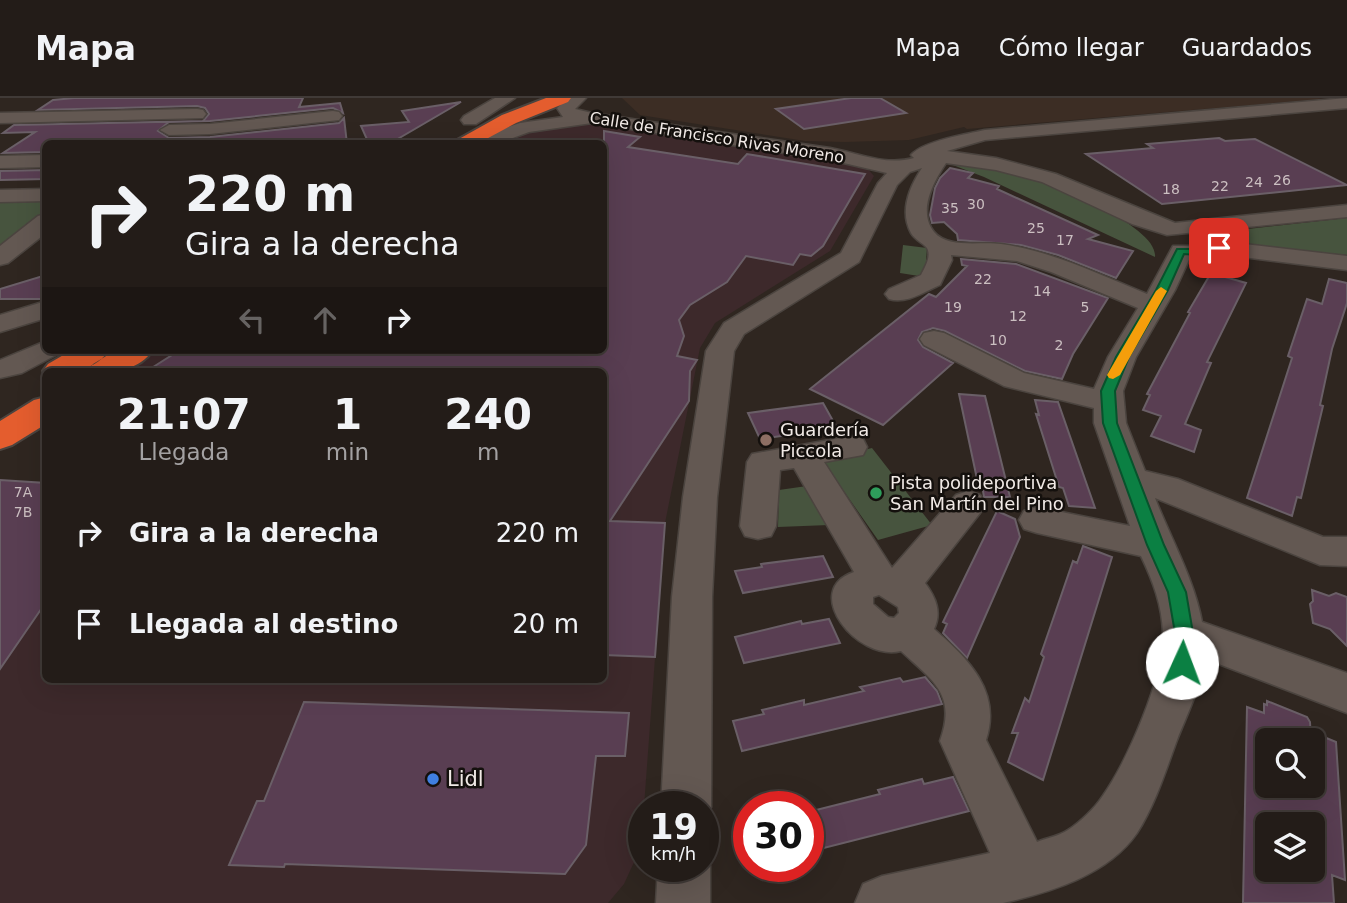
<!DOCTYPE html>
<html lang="es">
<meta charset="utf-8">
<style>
:root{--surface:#231c18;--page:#2f2925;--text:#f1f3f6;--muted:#a3a1a2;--line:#403a37}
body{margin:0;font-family:"DejaVu Sans",sans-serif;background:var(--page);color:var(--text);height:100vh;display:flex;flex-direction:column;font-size:26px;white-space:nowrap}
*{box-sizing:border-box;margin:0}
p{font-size:23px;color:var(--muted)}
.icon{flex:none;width:38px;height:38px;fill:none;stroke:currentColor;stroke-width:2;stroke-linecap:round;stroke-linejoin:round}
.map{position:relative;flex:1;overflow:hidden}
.side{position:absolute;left:42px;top:270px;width:565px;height:315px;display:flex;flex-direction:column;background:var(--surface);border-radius:10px;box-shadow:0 7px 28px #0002,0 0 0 2px var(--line)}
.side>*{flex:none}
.top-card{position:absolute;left:42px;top:42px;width:565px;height:214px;border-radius:10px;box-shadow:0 7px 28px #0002,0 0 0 2px var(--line);background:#231c18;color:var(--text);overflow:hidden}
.buttons{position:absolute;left:1255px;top:630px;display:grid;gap:14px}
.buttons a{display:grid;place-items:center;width:70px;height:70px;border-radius:10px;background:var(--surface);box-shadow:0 7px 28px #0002,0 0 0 2px var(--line);font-size:35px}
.speed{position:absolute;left:628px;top:693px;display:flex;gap:14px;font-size:35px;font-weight:700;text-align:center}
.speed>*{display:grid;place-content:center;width:91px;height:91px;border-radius:50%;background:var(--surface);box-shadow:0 7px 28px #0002,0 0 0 2px var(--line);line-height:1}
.speed small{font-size:18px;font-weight:400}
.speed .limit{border:10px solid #d22;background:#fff;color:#111}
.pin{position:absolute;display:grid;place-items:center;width:60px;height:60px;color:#fff;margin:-30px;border-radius:14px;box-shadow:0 4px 10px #0006}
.me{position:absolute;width:77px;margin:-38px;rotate:2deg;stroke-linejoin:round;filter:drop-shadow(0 0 5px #0008)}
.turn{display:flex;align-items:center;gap:24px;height:147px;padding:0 28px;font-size:32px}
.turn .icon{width:91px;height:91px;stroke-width:2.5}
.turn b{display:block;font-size:49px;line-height:60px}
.lanes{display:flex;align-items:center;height:66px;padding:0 28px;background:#0003;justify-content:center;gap:35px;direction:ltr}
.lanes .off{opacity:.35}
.eta{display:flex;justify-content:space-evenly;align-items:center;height:119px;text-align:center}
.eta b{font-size:42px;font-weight:700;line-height:49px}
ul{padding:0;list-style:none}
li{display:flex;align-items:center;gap:21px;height:91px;padding:0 28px}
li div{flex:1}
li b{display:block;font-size:26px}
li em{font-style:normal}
header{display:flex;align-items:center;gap:42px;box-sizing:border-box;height:98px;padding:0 35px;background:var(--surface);border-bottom:2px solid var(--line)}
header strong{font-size:33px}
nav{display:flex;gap:38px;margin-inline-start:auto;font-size:24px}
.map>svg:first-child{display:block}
.commercial{fill:#3d292b}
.built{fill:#3c2d24}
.green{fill:#47543e}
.building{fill:#593e52;stroke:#6a5f67;stroke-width:2;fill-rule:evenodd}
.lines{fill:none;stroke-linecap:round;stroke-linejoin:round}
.minor-casing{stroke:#4b443f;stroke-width:3}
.highway-casing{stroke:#4b443f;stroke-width:4}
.minor{fill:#635852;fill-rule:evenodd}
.highway{fill:#e45d2e;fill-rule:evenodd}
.route{fill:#0b8043;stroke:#07532c;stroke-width:2}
.slow{fill:#f59e0b}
.education-dot{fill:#8d6e63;stroke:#14100d;stroke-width:2.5}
.leisure-dot{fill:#2e9e5b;stroke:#14100d;stroke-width:2.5}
.shop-dot{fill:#3f7fe0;stroke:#14100d;stroke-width:2.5}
.labels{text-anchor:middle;stroke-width:5;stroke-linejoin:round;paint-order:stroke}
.number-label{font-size:14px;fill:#cbbfc1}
.far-street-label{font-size:16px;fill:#f1eae6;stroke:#14100d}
.poi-label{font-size:18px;fill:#f1eae6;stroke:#14100d;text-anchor:start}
.near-poi-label{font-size:21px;fill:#f1eae6;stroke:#14100d;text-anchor:start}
</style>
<header>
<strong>Mapa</strong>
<nav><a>Mapa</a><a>Cómo llegar</a><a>Guardados</a></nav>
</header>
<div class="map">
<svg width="1347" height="805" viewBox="0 0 1347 805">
<rect width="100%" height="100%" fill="#2f2620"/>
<path class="commercial" d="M588 25 865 68 874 78 830 153 715 225 700 250 665 425 641 749 624 786 608 805H0V571L45 504 46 581H604V273H117L149 252H604V46L488 45 530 32Z"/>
<path class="built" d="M622 0H1319L1321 1 967 31 964 29 909 42 845 44 805 43 640 17Z"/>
<path class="green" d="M945 64C972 66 1000 72 1025 79 1051 86 1159 128 1155 159L984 79Z
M45 100V116L0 148V102Z
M1347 120V157L1240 146 1224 137 1230 133Z
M903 147 927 150 925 179 900 175Z
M872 350 932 427 878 442 822 362Z
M807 388 829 427 778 429 779 392Z"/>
<path class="building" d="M74 0H303L299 9 340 5 343 15 333 10 210 23 169 24 158 33 169 40 210 39 339 25 344 20 347 46H192L194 43 46 46V54L3 55 35 34 3 35 14 27 203 23 209 16 205 10 197 8 38 12 53 2Z
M851 0H880L906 15 804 31 776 11Z
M461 4 389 46H369L361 28 409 24 402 13Z
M604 33 640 39 628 49 738 66 747 56 865 76 823 148 811 158 800 156 793 167 746 158 727 184 690 207 679 222 684 238 677 258 697 262 690 273 689 303 610 423 665 425 655 559 604 557V273H147L180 252H604Z
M1219 40 1225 43 1255 41 1347 87 1162 106 1086 56 1153 50 1147 46Z
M950 70 973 75 968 80 999 88 997 91 1098 137 1088 141 1133 153 1116 180 1058 157 1021 147 958 142 957 136 944 124 932 125 930 117 935 90 940 80Z
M46 72V81L0 82V73Z
M961 161 1016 166 1108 200 1073 256 1062 281 1025 273 945 233 933 230 922 234 918 242 923 249 953 265 883 327 810 291 929 196 936 199 967 168 962 167Z
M1211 175 1246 185 1207 264 1211 265 1185 326 1201 332 1194 354 1151 338 1161 318 1143 312 1150 297 1147 296 1190 215 1188 214Z
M46 177V201H0V191Z
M1329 181 1347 185V205L1332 251 1320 307 1323 308 1301 400 1297 399 1292 418 1247 400 1292 260 1288 258 1307 201 1322 206Z
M959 296 985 298 1010 399H984L981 381H977Z
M1035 302 1058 304 1095 410 1069 408 1063 390 1059 389 1036 316 1039 317Z
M823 305 837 330 760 341 748 315Z
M0 382 46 385V504L0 571Z
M997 413 1015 421 1020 439 967 560 943 535 947 526 943 524Z
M1083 448 1112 459 1043 682 1008 664 1018 635H1012L1025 600 1029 604 1044 559 1041 556 1051 527 1073 463 1077 465Z
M823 458 833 479 743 495 735 473 762 469 761 466Z
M1312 492 1329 498 1336 495 1347 499V548L1330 531 1313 525 1310 506 1313 503Z
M829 521 840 545 744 565 735 539 801 523 802 526Z
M925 579 937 593 942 606 742 653 733 623 764 616 762 612 804 602V607L864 593 860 589 900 580 903 584Z
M1267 603 1307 619 1310 624 1311 642H1267V688H1312V634L1336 644 1345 782 1332 777 1334 805H1243L1247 609 1264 615V606L1267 607ZM1267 726H1312V772H1267Z
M304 604 629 615 625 658H596L586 747 565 776 285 766 284 769 229 767 257 703H264Z
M953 679 969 713 808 754V714L880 696 878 692 922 681 924 686Z"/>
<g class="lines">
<defs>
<path id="minor" d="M495 0H515L476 26H464L461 22 464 18Z
M568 0H586L575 11 592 15C671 27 751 39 830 50 859 55 884 68 914 60L911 57C923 43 967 36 985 32L1347 0V10L985 42 947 53 996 60 1056 76 1175 125 1347 107V119L1167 137 1132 126 1042 84 996 72 946 65C934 83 917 113 934 134 948 151 981 143 1001 146 1052 153 1100 177 1147 196L1173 148H1189L1193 153 1175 192 1136 259 1123 293 1126 325 1145 373 1178 381 1323 439H1347V468L1320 467 1155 400C1171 441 1194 481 1202 524L1347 575V615L1203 560C1202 588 1187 616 1177 642 1166 672 1155 707 1137 735 1108 777 1051 794 1003 805H855L863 786 882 778 990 755 940 643C957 596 933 583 901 553 857 564 800 492 854 474L794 370 780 372 776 428 771 438 758 441 745 438 740 428 747 364 752 356 851 338 863 341 867 349 863 357 824 364 892 470 956 397 968 393 980 397 986 406 980 415 925 485C936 500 942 514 934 531 968 561 1002 593 986 642L1037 744C1047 740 1059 738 1068 732 1079 725 1095 710 1102 699 1127 664 1165 577 1163 535 1162 507 1153 483 1141 458L1037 435 1024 431 1019 422 1024 413 1037 409 1130 428 1094 325V310L1004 288 924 247 920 241 924 235 934 233 944 235 1024 275 1094 291 1108 259 1138 210 1051 174 1017 163 951 157 952 162 940 187C924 194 907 206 889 201L885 196 889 191 921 177C924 170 932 159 927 150 923 145 915 142 911 135 899 113 910 88 922 70L910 74 897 87 859 164 744 236 734 253 717 399 712 499 711 709 704 726V709H661L672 499 683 399 706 253 724 225 841 155 878 85 887 75 835 63 592 25 529 34 496 46H468L470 42 520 25 563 19 557 10ZM879 497 898 509 899 515 894 520 888 519 873 506V499Z
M197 11 203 12 206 16 203 20 0 25V15Z
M333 13 339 14 342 18 339 22 210 36 169 37 160 32 169 27 210 26Z
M46 57V69L0 70V58Z
M46 91V103L0 104V92Z
M46 116V135L8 165 0 167V148L38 118Z
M1219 143 1347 158V172L1211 155 1207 150 1211 145Z
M46 203V220L0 234V217Z
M46 243V252H59L56 257 22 275 0 280V262Z
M704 752 710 768V805H656L658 768H704Z"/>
<path id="highway" d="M546 0H571L568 4 516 25 477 46H450L502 17Z
M72 252H109C94 275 70 273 46 273V277L43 273 48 266Z
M116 252H153C137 275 113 273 88 273L93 266Z
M46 299V326L12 347 0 351V323L34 302Z"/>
</defs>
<use href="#minor" class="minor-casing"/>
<use href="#highway" class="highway-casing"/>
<use href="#minor" class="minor"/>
<use href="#highway" class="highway"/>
</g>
<path class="route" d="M1219 146 1224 150 1210 158 1184 156 1168 192 1129 259 1115 293 1117 325 1164 447 1186 494 1193 535 1189 571 1182 574 1175 571 1172 565 1175 535 1168 494 1147 447 1103 325 1101 293 1116 259 1156 192 1177 151H1208Z"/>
<path class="slow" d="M1161 189 1167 193 1120 277 1113 281 1109 280 1107 277 1156 193Z"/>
<circle class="education-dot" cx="766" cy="342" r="7"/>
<circle class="leisure-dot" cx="876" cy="395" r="7"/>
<circle class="shop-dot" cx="433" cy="681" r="7"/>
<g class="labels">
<g class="number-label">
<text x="1282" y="87">26</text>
<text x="1254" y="89">24</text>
<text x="1220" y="93">22</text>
<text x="1171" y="96">18</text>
<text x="976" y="111">30</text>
<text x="950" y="115">35</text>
<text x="1036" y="135">25</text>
<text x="1065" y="147">17</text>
<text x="983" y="186">22</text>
<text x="1042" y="198">14</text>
<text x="953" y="214">19</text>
<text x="1085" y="214">5</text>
<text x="1018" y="223">12</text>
<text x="998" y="247">10</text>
<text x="1059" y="252">2</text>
<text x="23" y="399">7A</text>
<text x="23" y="419">7B</text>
</g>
<g class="far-street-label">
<text transform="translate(717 39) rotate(9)" y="6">Calle de Francisco Rivas Moreno</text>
</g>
<g class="poi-label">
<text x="780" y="338">Guardería<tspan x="780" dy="21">Piccola</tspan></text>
<text x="890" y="391">Pista polideportiva<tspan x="890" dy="21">San Martín del Pino</tspan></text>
</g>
<g class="near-poi-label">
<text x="447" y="688">Lidl</text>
</g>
</g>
</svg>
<div class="buttons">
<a><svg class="icon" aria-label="search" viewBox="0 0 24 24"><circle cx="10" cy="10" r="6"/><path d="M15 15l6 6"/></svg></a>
<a><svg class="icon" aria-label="layers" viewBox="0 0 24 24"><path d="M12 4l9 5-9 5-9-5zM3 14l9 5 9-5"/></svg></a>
</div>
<div class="speed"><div>19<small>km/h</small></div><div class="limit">30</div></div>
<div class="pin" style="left:1219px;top:150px;background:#d93025"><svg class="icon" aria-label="arrive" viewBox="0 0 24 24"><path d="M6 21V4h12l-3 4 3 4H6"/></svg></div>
<svg class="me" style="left:1182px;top:565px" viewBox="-20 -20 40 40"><circle r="19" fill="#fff"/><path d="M0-13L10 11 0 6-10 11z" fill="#0b8043"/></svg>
<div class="top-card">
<div class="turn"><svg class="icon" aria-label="right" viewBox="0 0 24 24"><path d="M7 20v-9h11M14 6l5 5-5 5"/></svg><div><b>220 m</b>Gira a la derecha</div></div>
<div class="lanes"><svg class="icon off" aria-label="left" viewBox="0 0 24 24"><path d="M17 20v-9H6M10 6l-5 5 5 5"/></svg><svg class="icon off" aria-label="ahead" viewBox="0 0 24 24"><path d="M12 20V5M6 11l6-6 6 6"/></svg><svg class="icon" aria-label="right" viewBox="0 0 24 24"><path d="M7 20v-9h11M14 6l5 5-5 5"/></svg></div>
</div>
<section class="side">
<div class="eta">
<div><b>21:07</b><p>Llegada</p></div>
<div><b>1</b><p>min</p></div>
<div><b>240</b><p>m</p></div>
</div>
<ul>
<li><svg class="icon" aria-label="right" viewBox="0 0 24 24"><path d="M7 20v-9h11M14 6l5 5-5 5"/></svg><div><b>Gira a la derecha</b></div><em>220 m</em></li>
<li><svg class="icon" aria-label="arrive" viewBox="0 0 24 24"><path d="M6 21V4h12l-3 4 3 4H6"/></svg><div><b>Llegada al destino</b></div><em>20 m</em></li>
</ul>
</section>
</div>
